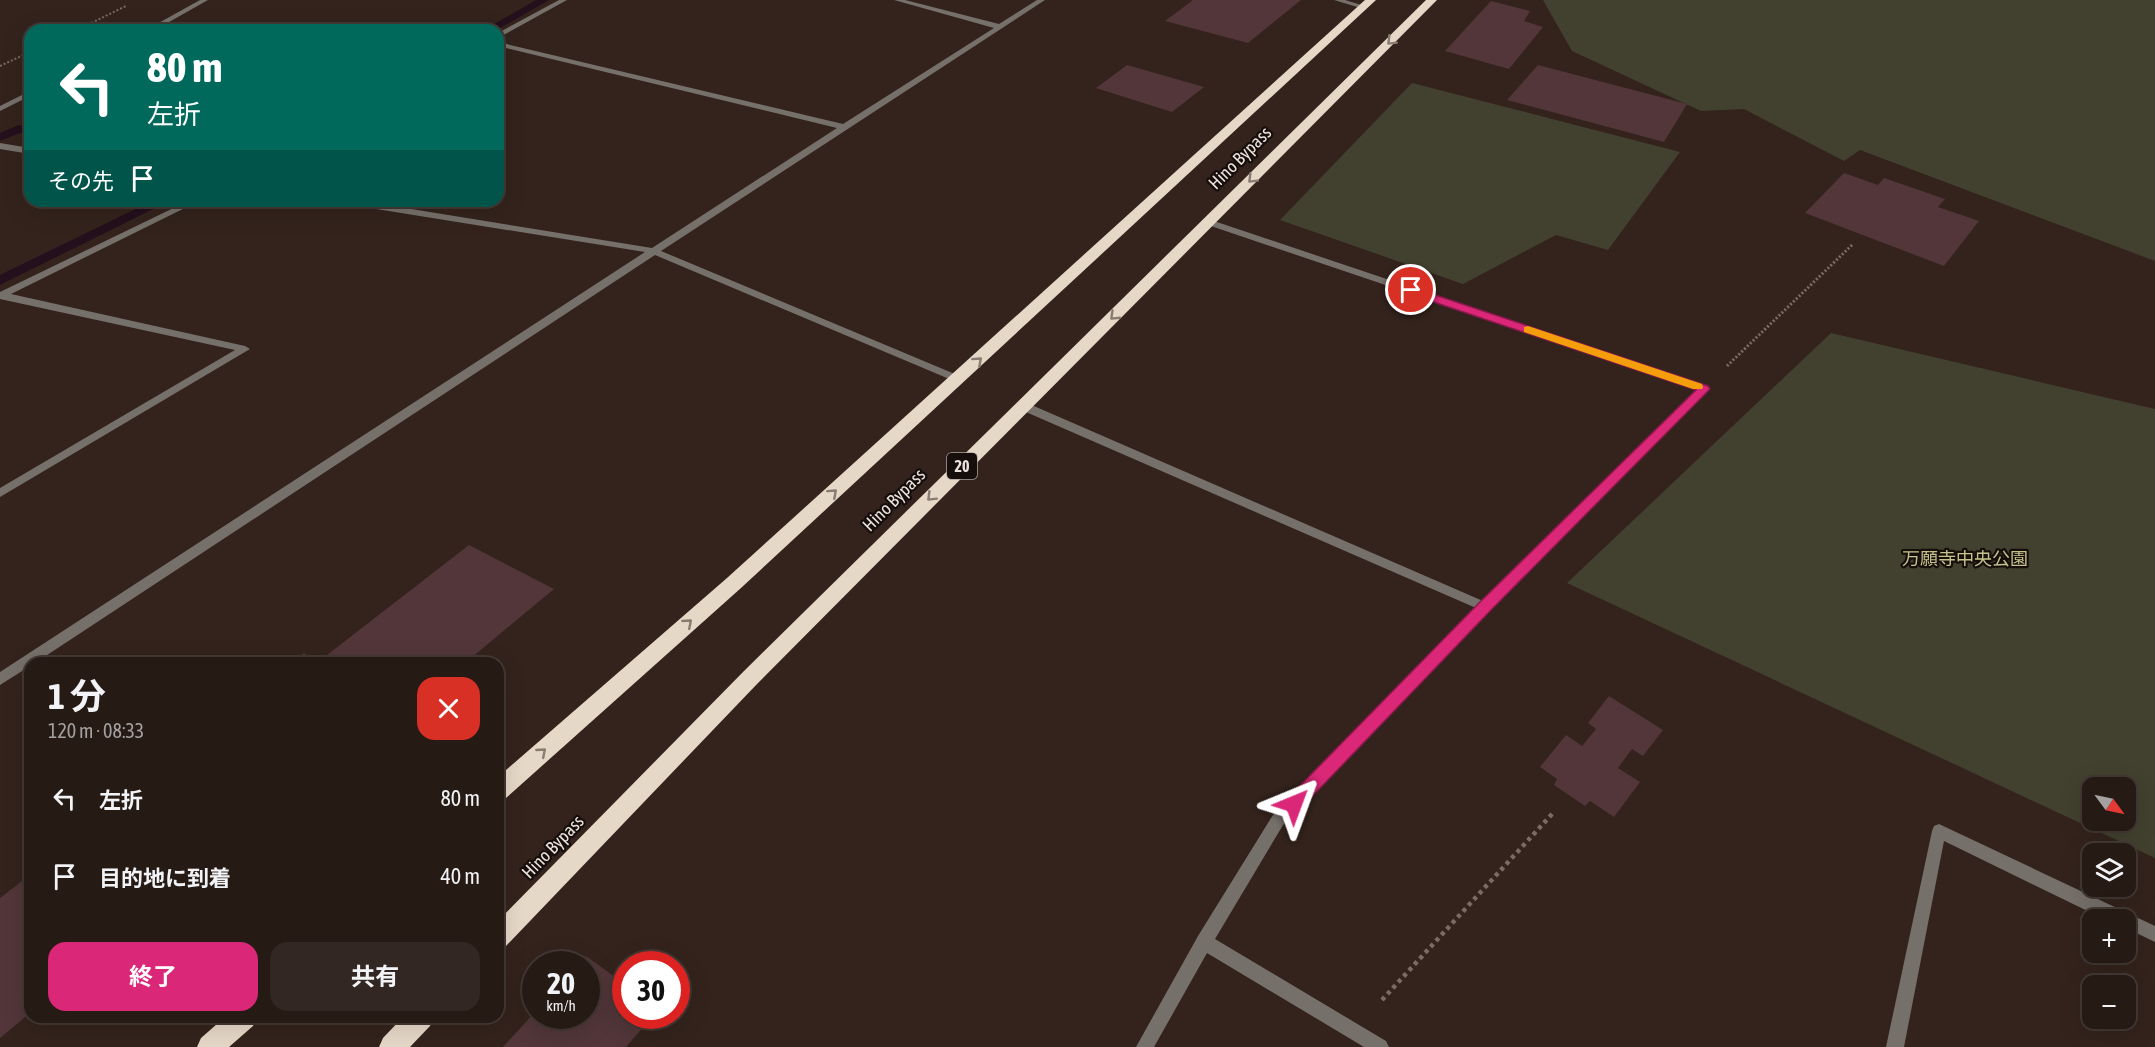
<!DOCTYPE html>
<html lang="ja">
<meta charset="utf-8">
<style>
:root{--surface:#261a15;--page:#322722;--text:#f1f3f6;--muted:#a4a1a0;--line:#423834;--accent:#db2777}
body{margin:0;font-family:"Asap Condensed","Noto Sans JP",sans-serif;background:var(--page);color:var(--text);height:100vh;display:flex;flex-direction:column;font-size:22px;white-space:nowrap}
*{box-sizing:border-box;margin:0}
p{font-size:20px;color:var(--muted)}
.icon{flex:none;width:33px;height:33px;fill:none;stroke:currentColor;stroke-width:2;stroke-linecap:round;stroke-linejoin:round}
.map{position:relative;flex:1;overflow:hidden}
.sheet{position:absolute;left:24px;top:657px;width:480px;height:366px;display:flex;flex-direction:column;background:var(--surface);border-radius:18px;box-shadow:0 6px 24px #0002,0 0 0 2px var(--line)}
.sheet>*{flex:none}
.hud{position:absolute;left:24px;top:24px;width:480px;height:183px;border-radius:18px;box-shadow:0 6px 24px #0002,0 0 0 2px var(--line);background:#00695c;color:#fff;overflow:hidden}
.needle{width:39px;rotate:123deg}
.tools{position:absolute;left:2082px;top:777px;display:grid;gap:12px}
.tools a{display:grid;place-items:center;width:54px;height:54px;border-radius:12px;background:var(--surface);box-shadow:0 6px 24px #0002,0 0 0 2px var(--line);font-size:30px}
.speed{position:absolute;left:522px;top:951px;display:flex;gap:12px;font-size:30px;font-weight:700;text-align:center}
.speed>*{display:grid;place-content:center;width:78px;height:78px;border-radius:50%;background:var(--surface);box-shadow:0 6px 24px #0002,0 0 0 2px var(--line);line-height:1}
.speed small{font-size:15px;font-weight:400}
.speed .limit{border:9px solid #d22;background:#fff;color:#111}
.pin{position:absolute;display:grid;place-items:center;width:51px;height:51px;color:#fff;margin:-26px;border:3px solid #fff;border-radius:50%;box-shadow:0 2px 6px #0007}
.me{position:absolute;width:66px;margin:-33px;rotate:44deg;stroke-linejoin:round;filter:drop-shadow(0 0 4px #0008)}
.turn{display:flex;align-items:center;gap:21px;height:126px;padding:0 24px;font-size:27px}
.turn .icon{width:78px;height:78px;stroke-width:2.5}
.turn b{display:block;font-size:42px;line-height:51px}
.then{display:flex;align-items:center;height:57px;padding:0 24px;background:#0003;gap:12px;font-size:22px}
.round{display:grid;place-items:center;flex:none;width:63px;height:63px;border-radius:18px;background:var(--page)}
.head{display:flex;align-items:center;justify-content:space-between;height:102px;padding:0 24px}
h1{font-size:36px;font-weight:700;line-height:45px}
.primary-button{display:flex;gap:12px;margin-top:auto;padding:12px 24px}
.primary-button a{flex:1;height:69px;border-radius:18px;background:var(--accent);color:#fff;font-size:24px;font-weight:700;line-height:69px;text-align:center}
.primary-button a+a{background:var(--page);color:var(--text)}
ul{padding:0;list-style:none}
li{display:flex;align-items:center;gap:18px;height:78px;padding:0 24px}
li div{flex:1}
li b{display:block;font-size:22px}
li em{font-style:normal}
.map>svg:first-child{display:block}
.green{fill:#42412f;fill-rule:evenodd}
.lines{fill:none;stroke-linecap:round;stroke-linejoin:round}
.stream{fill:#240f1d;fill-rule:evenodd}
.building{fill:#523639}
.path-far2{stroke:#796b65;stroke-width:2;stroke-dasharray:2 2;stroke-linecap:butt}
.path-far1{stroke:#796b65;stroke-width:3;stroke-dasharray:2 2;stroke-linecap:butt}
.path{stroke:#796b65;stroke-width:4.5;stroke-dasharray:4 4;stroke-linecap:butt}
.street{fill:#76706a;fill-rule:evenodd}
.highway{fill:#e6d8c7;fill-rule:evenodd}
.oneway{stroke:#887d72}
.route{fill:#db2777;stroke:#8e194d;stroke-width:1.5}
.slow{fill:#f59e0b}
.labels{text-anchor:middle;stroke-width:4.5;stroke-linejoin:round;paint-order:stroke}
.shield{fill:#150e0b;stroke:#aca29d;stroke-width:1.5}
.shield-label{font-size:16px;font-weight:bold;fill:#ece1dc}
.street-label{font-size:18px;fill:#ece1dc;stroke:#150e0b}
.park-label{font-size:18px;fill:#c7c28c;stroke:#150e0b}
</style>
<div class="map">
<svg width="2155" height="1047" viewBox="0 0 2155 1047">
<rect width="100%" height="100%" fill="#33231c"/>
<path class="green" d="M1543 0H2155V261L1860 150 1844 161 1744 109 1701 111 1572 51Z
M1412 83 1680 152 1608 250 1556 235 1463 284 1280 220Z
M1831 333 2155 409V858L1567 583ZM2092 788H2126V820H2092Z"/>
<g class="lines">
<path class="stream" d="M536 0H549L497 30H484Z
M19 125 30 127V135L20 133 0 141V133Z
M152 201H169L0 285V275Z"/>
</g>
<path class="building" d="M1193 0H1301L1248 43 1165 21Z
M1491 1 1530 11 1524 21 1543 27 1509 69 1445 51Z
M1127 65 1204 87 1172 112 1096 88Z
M1538 65 1687 104 1664 142 1507 100Z
M1844 173 1878 185 1884 178 1945 199 1938 207 1979 221 1944 266 1805 213Z
M469 545 554 589 465 663H336L327 655Z
M304 653 316 663H292Z
M1609 696 1663 730 1643 756 1632 749 1618 768 1640 782 1614 817 1590 801 1585 806 1554 785 1557 779 1540 767 1566 735 1582 746 1596 729 1588 723Z
M30 875V1013L0 1038V898Z
M586 956 626 985V1016H653L626 1047H503L536 1011V1016H586V964H578Z"/>
<g class="lines">
<path class="path-far2" d="M77 30 126 6
M0 66 30 52"/>
<path class="path-far1" d="M1727 366 1852 245"/>
<path class="path" d="M1382 1000 1553 813"/>
<path class="street" d="M200 0H208L155 30H146Z
M559 0H567L498 38V33Z
M894 0H905L999 24 1037 0H1045L661 251 962 377 963 379 962 381H954L655 255 35 663H30V666L0 685V672L645 252 345 204 341 201H362L652 248 837 128 498 46V42L843 124 994 28Z
M1334 0H1345L1368 7 1364 9Z
M30 91V96L0 111V106Z
M0 143 30 148V154L0 149Z
M188 201H199L11 294 245 346 250 349 0 497V488L235 350 0 299V292Z
M1208 219 1708 387 1709 389 1490 611 1283 825 1215 939 1386 1041 1389 1047H1364L1207 953 1154 1047H1136L1198 936 1273 815 1476 608 1019 409 1018 406 1019 403H1027L1483 601 1696 390 1205 224 1203 222Z
M1939 824 2155 926V942L2126 928V920H2106L1944 841 1904 1047H1886L1932 831 1934 826Z"/>
<path class="highway" d="M1365 0H1376L741 588 506 798 498 801V777L727 578Z
M1426 0H1437L758 683 506 946 498 950V921L744 671Z
M225 1017H257L253 1026 229 1047H197L201 1038Z
M403 1017H434L430 1026 410 1047H379L383 1038Z"/>
</g>
<defs><path id="oneway-chevron" d="M-2-3.5L2.5 0L-2 3.5" fill="none" stroke-width="1.6" stroke-linecap="round" stroke-linejoin="round" transform="scale(1.5)"/></defs>
<g class="oneway">
<use href="#oneway-chevron" transform="translate(1391 41) rotate(135)"/>
<use href="#oneway-chevron" transform="translate(1252 179) rotate(135)"/>
<use href="#oneway-chevron" transform="translate(1114 316) rotate(136)"/>
<use href="#oneway-chevron" transform="translate(978 361) rotate(-42)"/>
<use href="#oneway-chevron" transform="translate(833 493) rotate(-42)"/>
<use href="#oneway-chevron" transform="translate(931 497) rotate(135)"/>
<use href="#oneway-chevron" transform="translate(688 623) rotate(-41)"/>
<use href="#oneway-chevron" transform="translate(542 752) rotate(-41)"/>
</g>
<path class="route" d="M1411 287 1708 386 1710 389 1490 611 1300 809 1294 811 1288 809 1286 804 1288 798 1479 603 1696 390 1407 293 1405 290Z"/>
<path class="slow" d="M1528 326 1702 384 1703 387 1702 389H1693L1524 332V327Z"/>
<g class="labels">
<rect class="shield" x="947" y="453" width="30" height="26" rx="4.5"/>
<g class="shield-label">
<text x="962" y="472">20</text>
</g>
<g class="street-label">
<text transform="translate(1240 158) rotate(-45)" y="6">Hino Bypass</text>
<text transform="translate(894 500) rotate(-45)" y="6">Hino Bypass</text>
<text transform="translate(553 847) rotate(-46)" y="6">Hino Bypass</text>
</g>
<g class="park-label">
<text x="1965" y="565">万願寺中央公園</text>
</g>
</g>
</svg>
<div class="tools">
<a><svg class="needle" viewBox="-14 -14 28 28"><path d="M0-13l5 13h-10z" fill="#e53935"/><path d="M0 13l5-13h-10z" fill="#a4a1a0"/></svg></a>
<a><svg class="icon" aria-label="layers" viewBox="0 0 24 24"><path d="M12 4l9 5-9 5-9-5zM3 14l9 5 9-5"/></svg></a>
<a>+</a>
<a>−</a>
</div>
<div class="speed"><div>20<small>km/h</small></div><div class="limit">30</div></div>
<div class="pin" style="left:1411px;top:290px;background:#d93025"><svg class="icon" aria-label="arrive" viewBox="0 0 24 24"><path d="M6 21V4h12l-3 4 3 4H6"/></svg></div>
<svg class="me" style="left:1294px;top:804px" viewBox="-20 -20 40 40"><path d="M0-17L14 15 0 8-14 15z" fill="#db2777" stroke="#fff" stroke-width="4"/></svg>
<div class="hud">
<div class="turn"><svg class="icon" aria-label="left" viewBox="0 0 24 24"><path d="M17 20v-9H6M10 6l-5 5 5 5"/></svg><div><b>80 m</b>左折</div></div>
<div class="then">その先<svg class="icon" aria-label="arrive" viewBox="0 0 24 24"><path d="M6 21V4h12l-3 4 3 4H6"/></svg></div>
</div>
<section class="sheet">
<div class="head"><div><h1>1 分</h1><p>120 m · 08:33</p></div><a class="round" style="background:#d93025;color:#fff"><svg class="icon" aria-label="close" viewBox="0 0 24 24"><path d="M6 6l12 12M18 6L6 18"/></svg></a></div>
<ul>
<li><svg class="icon" aria-label="left" viewBox="0 0 24 24"><path d="M17 20v-9H6M10 6l-5 5 5 5"/></svg><div><b>左折</b></div><em>80 m</em></li>
<li><svg class="icon" aria-label="arrive" viewBox="0 0 24 24"><path d="M6 21V4h12l-3 4 3 4H6"/></svg><div><b>目的地に到着</b></div><em>40 m</em></li>
</ul>
<div class="primary-button"><a>終了</a><a>共有</a></div>
</section>
</div>
